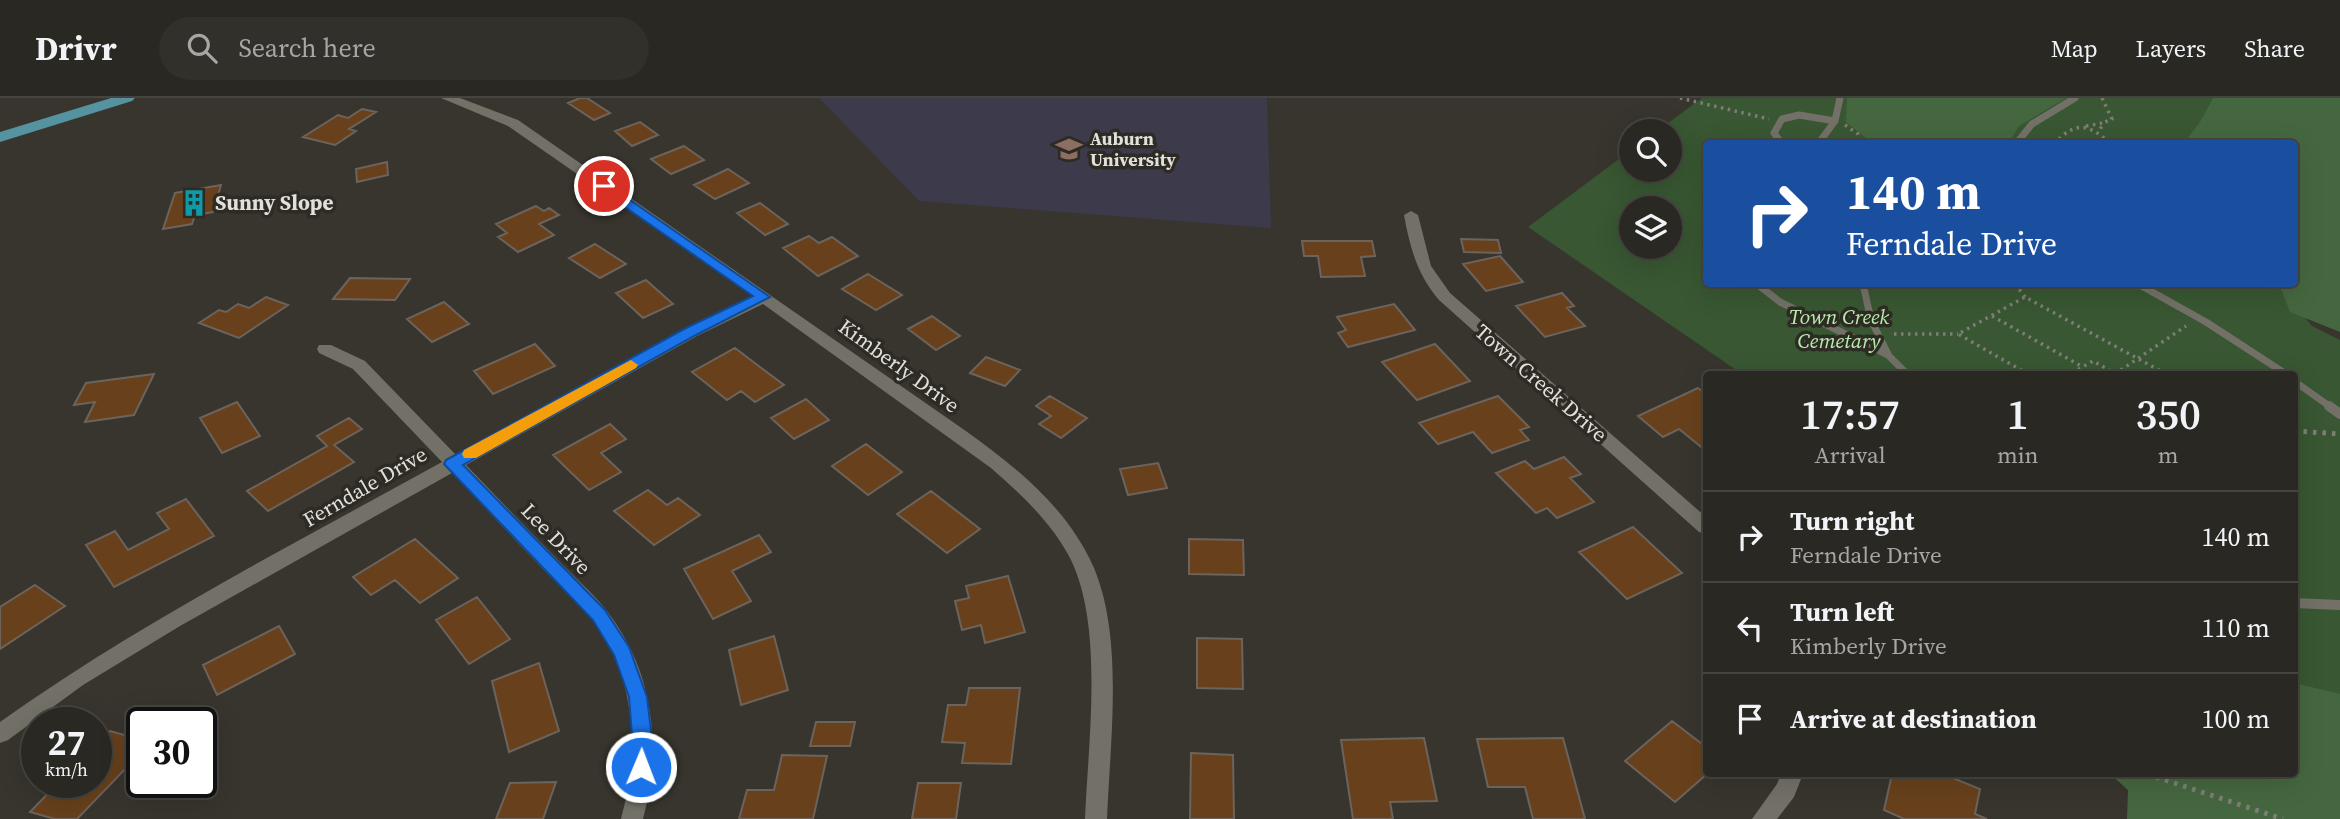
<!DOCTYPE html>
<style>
:root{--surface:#292822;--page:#31302a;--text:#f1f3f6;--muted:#a5a6a5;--line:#454440}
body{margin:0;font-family:"Source Serif 4",serif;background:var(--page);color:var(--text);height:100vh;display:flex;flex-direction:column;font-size:26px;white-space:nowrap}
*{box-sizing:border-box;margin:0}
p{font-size:23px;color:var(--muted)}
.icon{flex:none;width:38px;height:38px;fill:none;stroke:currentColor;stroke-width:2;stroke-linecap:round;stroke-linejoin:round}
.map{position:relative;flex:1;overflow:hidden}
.side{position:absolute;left:1703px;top:273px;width:595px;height:406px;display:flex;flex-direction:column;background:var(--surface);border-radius:7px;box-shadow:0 7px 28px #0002,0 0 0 2px var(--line)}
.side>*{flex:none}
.banner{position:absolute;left:1703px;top:42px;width:595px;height:147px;border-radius:7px;box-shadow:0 7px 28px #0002,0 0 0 2px var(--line);background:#1a4fa0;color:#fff;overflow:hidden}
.buttons{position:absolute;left:1619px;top:21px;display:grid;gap:14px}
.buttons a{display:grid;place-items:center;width:63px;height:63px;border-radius:50%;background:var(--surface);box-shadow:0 7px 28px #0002,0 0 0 2px var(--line);font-size:35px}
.speed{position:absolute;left:21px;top:609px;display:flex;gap:14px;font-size:35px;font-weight:700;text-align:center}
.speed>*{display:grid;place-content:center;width:91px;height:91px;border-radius:50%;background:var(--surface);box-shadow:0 7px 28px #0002,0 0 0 2px var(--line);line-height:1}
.speed small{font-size:18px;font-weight:400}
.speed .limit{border:4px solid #111;border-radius:10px;background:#fff;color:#111}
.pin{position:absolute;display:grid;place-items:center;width:60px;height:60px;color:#fff;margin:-30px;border:4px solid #fff;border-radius:50%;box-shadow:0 2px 7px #0007}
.me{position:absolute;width:77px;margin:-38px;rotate:1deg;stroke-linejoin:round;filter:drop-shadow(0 0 5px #0008)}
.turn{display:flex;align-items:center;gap:24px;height:147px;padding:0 28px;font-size:32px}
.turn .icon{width:91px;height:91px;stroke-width:2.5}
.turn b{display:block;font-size:49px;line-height:60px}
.eta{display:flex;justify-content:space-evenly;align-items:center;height:119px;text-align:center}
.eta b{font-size:42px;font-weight:600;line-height:49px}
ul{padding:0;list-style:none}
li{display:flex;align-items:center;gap:21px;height:91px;padding:0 28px;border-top:2px solid var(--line)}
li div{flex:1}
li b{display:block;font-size:26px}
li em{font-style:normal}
header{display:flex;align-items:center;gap:42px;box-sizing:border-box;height:98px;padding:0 35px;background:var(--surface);border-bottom:2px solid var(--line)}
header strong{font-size:33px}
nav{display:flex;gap:38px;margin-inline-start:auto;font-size:24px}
.search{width:490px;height:63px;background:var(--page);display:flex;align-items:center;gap:18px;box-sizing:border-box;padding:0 24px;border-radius:38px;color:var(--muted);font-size:26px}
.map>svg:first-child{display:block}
.education{fill:#3d3a4c}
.green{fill:#385732;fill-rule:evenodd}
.forest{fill:#45673f}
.building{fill:#68411c;stroke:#6c635c;stroke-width:2}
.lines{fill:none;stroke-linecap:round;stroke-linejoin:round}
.path-far1{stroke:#7f7d77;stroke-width:3.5;stroke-dasharray:2.5 4.5;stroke-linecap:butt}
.path{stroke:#7f7d77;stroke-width:5;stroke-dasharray:3.5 6;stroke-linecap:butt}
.lane-far1{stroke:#737167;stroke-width:7}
.lane{stroke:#737167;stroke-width:10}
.street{fill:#737167;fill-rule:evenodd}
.primary{fill:#5693a1;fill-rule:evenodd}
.route{fill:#1a73e8;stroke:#114b97;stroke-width:2}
.slow{fill:#f59e0b}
.labels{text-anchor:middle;stroke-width:7;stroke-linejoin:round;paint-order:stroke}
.far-poi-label{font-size:18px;font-weight:bold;fill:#e1e0db;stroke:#2d2b23;text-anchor:start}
.poi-label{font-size:21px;font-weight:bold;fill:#e1e0db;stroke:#2d2b23;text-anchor:start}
.park-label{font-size:21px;font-style:italic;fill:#b6edac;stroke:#2d2b23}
.street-label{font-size:21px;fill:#e1e0db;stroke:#2d2b23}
</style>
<header>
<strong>Drivr</strong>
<div class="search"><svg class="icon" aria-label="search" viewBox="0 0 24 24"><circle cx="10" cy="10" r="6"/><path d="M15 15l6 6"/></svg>Search here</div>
<nav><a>Map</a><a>Layers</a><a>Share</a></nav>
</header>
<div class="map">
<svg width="2340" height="721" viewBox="0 0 2340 721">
<rect width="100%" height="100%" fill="#37352d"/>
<path class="education" d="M819 0H1267L1271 130 919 103Z"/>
<path class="green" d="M1702 0H2260L2226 45 1706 46V186H2278L2312 228 2340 242V721L2294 676V276H1742L1528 129 1631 52V72H1670V33H1657ZM1631 110H1670V149H1631Z"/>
<path class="forest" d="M1847 0H2066L2019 28 2008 46 1887 45 1866 40 1846 24Z
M2213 0H2340V234L2290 214 2279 186H2294V46L2184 45 2202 21Z
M2294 585 2340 596V721H2127L2128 692 2110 676H2294Z"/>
<path class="building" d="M580 0H587L610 15 594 22 568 5Z
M362 11 376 14 349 31 356 33 335 47 303 39 338 17 348 20Z
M640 24 658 37 632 48 615 33Z
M684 48 704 62 671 76 651 61Z
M387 64 388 77 357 84 356 71Z
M728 71 749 85 715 101 694 87Z
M221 87 213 114 195 117 192 126 163 131 175 95Z
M760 105 788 126 765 137 737 115Z
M536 108 544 113 549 110 559 117 539 126 554 137 518 154 498 139 507 135 496 126Z
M809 138 819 145 832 139 858 158 818 178 783 150Z
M1461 141 1498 142 1501 155 1464 154Z
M1302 143H1372L1375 158 1361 159 1365 178 1321 179 1318 158H1304Z
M595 146 626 166 600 180 569 160Z
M1500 158 1523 184 1486 193 1463 166Z
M868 176 902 197 876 212 842 191Z
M350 180 410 181 395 202 333 201Z
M646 182 673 206 643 220 616 195Z
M1562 195 1574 208 1567 210 1585 228 1545 239 1516 208Z
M266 199 288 207 239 240 199 225 219 212 226 214 238 206 249 210Z
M444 204 469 226 432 244 407 221Z
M1394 206 1415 232 1348 249 1338 235 1346 232 1337 219Z
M932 218 960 238 936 252 908 231Z
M535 246 555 268 493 296 474 273Z
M1435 246 1470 283 1417 302 1382 264Z
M735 250 784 287 755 304 741 293 727 302 692 274Z
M986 259 1020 272 1005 288 970 275Z
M154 276 134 317 85 324 95 304 74 307 86 285Z
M1698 290 1706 296V353L1679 331 1663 339 1638 318Z
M1050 298 1087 320 1061 340 1039 326 1051 318 1036 308Z
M1498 298 1529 329 1520 332 1529 342 1492 355 1473 334 1438 346 1419 325Z
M806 301 829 322 794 341 771 320Z
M237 304 260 338 222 355 200 320Z
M349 320 362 331 334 347 354 364 268 413 247 393 327 348 317 338Z
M610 326 626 341 601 355 621 374 589 392 553 357Z
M866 346 902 374 868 397 832 368Z
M1564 359 1581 376 1570 380 1594 404 1557 420 1547 410 1536 415 1496 375 1525 363 1534 371Z
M1158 365 1167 390 1128 397 1120 371Z
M648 392 667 407 678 400 700 417 654 447 614 413Z
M931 393 980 431 947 455 897 416Z
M186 401 214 438 114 489 86 447 115 433 128 452 169 431 157 415Z
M1633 429 1682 475 1627 501 1579 454Z
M759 437 771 454 732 473 751 503 713 521 684 471Z
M415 441 458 480 420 505 395 482 371 497 353 479Z
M1189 441 1243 442 1244 477 1189 476Z
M1008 478 1025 534 985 545 981 527 962 532 955 503 969 500 966 488Z
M35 487 65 508 0 551V509Z
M477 499 510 541 469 566 436 522Z
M279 528 295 556 217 597 203 567Z
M774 538 788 592 741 607 729 552Z
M1197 540 1242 541 1243 591 1197 590Z
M539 565 559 633 509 654 492 583Z
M969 590H1020L1011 666 962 665 965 645 942 644 948 607H966Z
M1672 623 1706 649 1707 676 1675 704 1625 663Z
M816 624H855L850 648H810Z
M110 633 142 642V673L127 669 77 721H55L30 714 59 684H96V647Z
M1424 640 1437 703 1390 704 1393 721H1353L1341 642Z
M1563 640 1585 721H1533L1525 689H1488L1477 641Z
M1191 655 1233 657 1234 721H1190Z
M782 657 827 658 813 721H739L747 692H774Z
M1892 676H1943L1980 691 1975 716 1987 721H1904L1884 712Z
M556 684 543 721H496L510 685Z
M918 685H961L956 721H912Z"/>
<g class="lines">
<path class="path-far1" d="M1680 0 1769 21
M2102 0 2112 21 2103 25
M1845 27 1858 36 1863 46
M2086 28 2103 25 2099 34
M1863 42 1875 46
M2054 46C2076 22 2089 26 2111 46
M2015 186 2025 199
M1992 218 2083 269
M1894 236H1958
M2072 275 2093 263 2116 276
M2028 276 1958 236 2025 199 2166 276
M2115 276 2186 228"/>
<path class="path" d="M2294 333 2340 336
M2147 676 2283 721"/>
<path class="lane-far1" d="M1782 46 1774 35 1782 21 1799 17 1835 23
M1818 46 1835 23 1840 0
M2016 46 2032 26 2075 0
M1757 186 1780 204 1888 257 1907 276
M1863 186 1871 222 1888 256
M2138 186 2206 224 2286 276
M2294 283 2332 310"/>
<path class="lane" d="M2329 308 2340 316
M2294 505 2340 507"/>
<path class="street" d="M441 0H460L518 22 963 331C1015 368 1068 410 1094 470 1124 542 1110 644 1107 721H1085C1088 645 1104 531 1071 462 1053 426 1021 396 991 370L763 206 697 238 466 367C496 398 525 429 555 459 572 477 592 494 607 513 654 574 662 648 643 721H621C639 654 637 579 592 522 578 505 560 489 544 472 513 440 483 407 452 375L180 528 83 587 8 642 0 645V624C139 525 292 447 442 364L353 271 319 255 317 251 319 247H331L365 263 456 357 685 230 753 198 508 28Z
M1411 113 1418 117 1431 168 1450 195 1706 419V436L1699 434 1439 202C1417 176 1410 150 1404 117Z
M1781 676H1803L1794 699 1777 721H1752L1777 686Z"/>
<path class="primary" d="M111 0H135L132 3 0 44V34Z"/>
</g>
<path class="route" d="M604 84 770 199 696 237 463 367 605 512 629 549 647 599 653 650 648 675 641 677 634 675 631 669 633 650 629 599 614 557 593 522 444 366 446 362 686 230 753 198 599 91 598 88Z"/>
<path class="slow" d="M631 262 638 267 636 270 476 360H464L462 356 464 352Z"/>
<defs>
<symbol id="university-bare" viewBox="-9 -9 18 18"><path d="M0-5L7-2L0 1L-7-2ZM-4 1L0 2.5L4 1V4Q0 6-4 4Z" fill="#8d6e63" stroke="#2d2b23" stroke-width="2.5" paint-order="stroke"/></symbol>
<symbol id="building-bare" viewBox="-9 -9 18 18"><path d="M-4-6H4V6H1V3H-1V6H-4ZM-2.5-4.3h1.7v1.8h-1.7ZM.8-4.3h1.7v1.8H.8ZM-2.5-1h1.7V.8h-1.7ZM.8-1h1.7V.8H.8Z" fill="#0f9aa8" stroke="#2d2b23" stroke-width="2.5" paint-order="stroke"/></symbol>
</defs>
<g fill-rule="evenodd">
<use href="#university-bare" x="1050" y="32" width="38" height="38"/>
<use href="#building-bare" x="175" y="86" width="38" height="38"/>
</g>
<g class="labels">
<g class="far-poi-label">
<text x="1090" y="47">Auburn<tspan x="1090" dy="21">University</tspan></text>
</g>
<g class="poi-label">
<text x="215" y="112">Sunny Slope</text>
</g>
<g class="park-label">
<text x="1839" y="226">Town Creek<tspan x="1839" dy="24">Cemetary</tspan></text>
</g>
<g class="street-label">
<text transform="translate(899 268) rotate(36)" y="7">Kimberly Drive</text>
<text transform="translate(1541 285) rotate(41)" y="7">Town Creek Drive</text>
<text transform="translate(365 389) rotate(-30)" y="7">Ferndale Drive</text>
<text transform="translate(556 441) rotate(46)" y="7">Lee Drive</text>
</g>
</g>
</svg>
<div class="buttons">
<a><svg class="icon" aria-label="search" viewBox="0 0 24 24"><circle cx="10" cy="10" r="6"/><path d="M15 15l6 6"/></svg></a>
<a><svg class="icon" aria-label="layers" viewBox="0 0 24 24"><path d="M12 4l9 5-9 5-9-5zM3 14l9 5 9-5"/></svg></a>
</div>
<div class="speed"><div>27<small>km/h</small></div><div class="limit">30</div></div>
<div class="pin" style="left:604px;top:88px;background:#d93025"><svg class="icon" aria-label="arrive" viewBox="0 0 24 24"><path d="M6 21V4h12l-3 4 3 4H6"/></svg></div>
<svg class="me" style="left:641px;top:669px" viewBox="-20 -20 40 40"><circle r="17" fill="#1a73e8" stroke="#fff" stroke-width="3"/><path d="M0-11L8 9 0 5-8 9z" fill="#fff"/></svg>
<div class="banner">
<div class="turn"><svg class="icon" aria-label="right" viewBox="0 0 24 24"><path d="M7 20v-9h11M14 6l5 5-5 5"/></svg><div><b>140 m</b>Ferndale Drive</div></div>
</div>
<section class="side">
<div class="eta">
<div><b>17:57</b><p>Arrival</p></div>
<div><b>1</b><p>min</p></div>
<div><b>350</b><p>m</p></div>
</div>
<ul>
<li><svg class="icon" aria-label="right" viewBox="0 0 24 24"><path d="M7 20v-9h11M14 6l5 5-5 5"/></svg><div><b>Turn right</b><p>Ferndale Drive</p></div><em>140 m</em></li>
<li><svg class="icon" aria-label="left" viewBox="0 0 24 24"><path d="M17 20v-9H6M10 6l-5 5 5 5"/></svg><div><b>Turn left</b><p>Kimberly Drive</p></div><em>110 m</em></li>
<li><svg class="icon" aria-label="arrive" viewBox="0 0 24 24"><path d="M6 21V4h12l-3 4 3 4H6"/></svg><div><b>Arrive at destination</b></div><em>100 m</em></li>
</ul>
</section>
</div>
